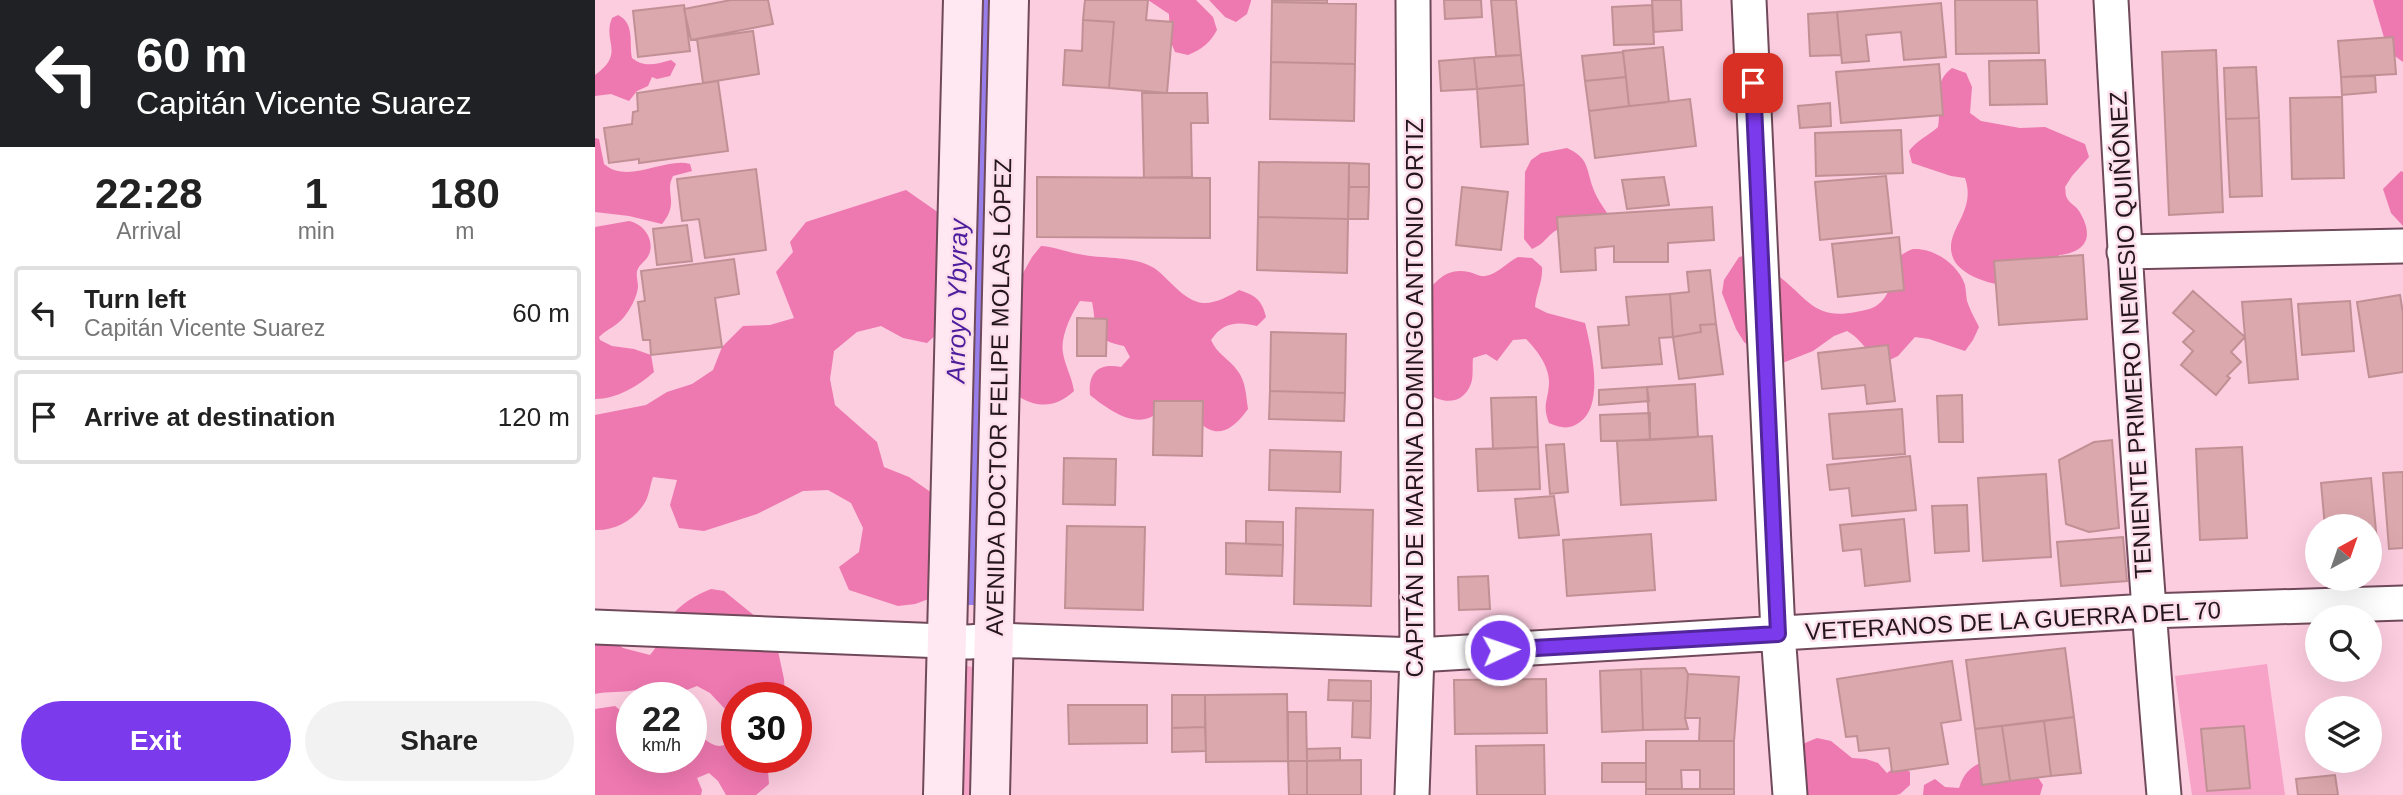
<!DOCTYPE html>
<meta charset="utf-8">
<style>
:root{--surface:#fff;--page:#f2f2f2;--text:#222;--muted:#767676;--line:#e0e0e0;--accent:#7c3aed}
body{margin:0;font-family:Helvetica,sans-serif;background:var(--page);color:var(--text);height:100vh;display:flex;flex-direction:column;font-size:26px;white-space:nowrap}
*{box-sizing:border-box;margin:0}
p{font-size:23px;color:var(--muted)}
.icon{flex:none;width:38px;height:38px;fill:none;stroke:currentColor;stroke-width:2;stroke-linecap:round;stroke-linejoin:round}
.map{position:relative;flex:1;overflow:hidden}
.sheet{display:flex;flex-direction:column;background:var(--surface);width:595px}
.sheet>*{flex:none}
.top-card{background:#202124;color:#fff;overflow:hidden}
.needle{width:46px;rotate:40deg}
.controls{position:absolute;left:1710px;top:514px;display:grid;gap:14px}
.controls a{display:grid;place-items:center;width:77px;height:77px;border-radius:50%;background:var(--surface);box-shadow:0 7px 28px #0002;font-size:35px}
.speed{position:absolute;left:21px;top:682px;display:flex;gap:14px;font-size:35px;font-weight:700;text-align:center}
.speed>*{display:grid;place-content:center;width:91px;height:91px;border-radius:50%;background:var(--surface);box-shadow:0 7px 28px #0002;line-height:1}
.speed small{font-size:18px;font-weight:400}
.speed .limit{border:10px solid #d22;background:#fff;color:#111}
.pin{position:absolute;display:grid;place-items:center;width:60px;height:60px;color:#fff;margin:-30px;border-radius:14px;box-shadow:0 4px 10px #0006}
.me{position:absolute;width:77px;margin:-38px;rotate:87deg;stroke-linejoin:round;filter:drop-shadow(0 0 5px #0008)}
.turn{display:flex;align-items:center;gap:24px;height:147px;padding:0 21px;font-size:32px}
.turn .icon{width:91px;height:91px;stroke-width:2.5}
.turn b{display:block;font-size:49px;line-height:60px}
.eta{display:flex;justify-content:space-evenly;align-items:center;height:119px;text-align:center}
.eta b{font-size:42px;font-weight:800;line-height:49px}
.cta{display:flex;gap:14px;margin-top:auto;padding:14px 21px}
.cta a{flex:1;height:80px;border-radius:42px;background:var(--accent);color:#fff;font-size:28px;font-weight:800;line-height:80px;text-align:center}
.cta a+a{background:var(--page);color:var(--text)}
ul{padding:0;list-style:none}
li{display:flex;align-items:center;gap:21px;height:94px;margin:0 14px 10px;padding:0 7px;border:4px solid var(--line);border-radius:7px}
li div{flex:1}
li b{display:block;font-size:26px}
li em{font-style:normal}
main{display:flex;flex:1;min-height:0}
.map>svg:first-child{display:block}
.green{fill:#f7a2c7}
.forest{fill:#ee78b0}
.water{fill:#977eea}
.building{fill:#dba8ad;stroke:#c19095;stroke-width:2}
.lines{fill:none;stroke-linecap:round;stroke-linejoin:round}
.street-casing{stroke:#70495a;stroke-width:37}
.secondary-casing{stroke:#70495a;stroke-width:42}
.street{stroke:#fff;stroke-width:33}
.secondary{stroke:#ffe8f2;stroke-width:38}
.route-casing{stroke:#51269a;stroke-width:18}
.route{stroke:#7c3aed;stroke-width:12}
.labels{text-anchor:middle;stroke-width:5;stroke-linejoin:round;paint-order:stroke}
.street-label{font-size:24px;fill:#25151c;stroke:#fcdfeb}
.water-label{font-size:26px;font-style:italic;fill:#4c1d9d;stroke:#fcdfeb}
</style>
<main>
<section class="sheet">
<div class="top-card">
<div class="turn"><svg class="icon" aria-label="left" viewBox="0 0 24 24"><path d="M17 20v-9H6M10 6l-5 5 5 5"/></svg><div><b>60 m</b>Capitán Vicente Suarez</div></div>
</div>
<div class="eta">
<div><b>22:28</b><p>Arrival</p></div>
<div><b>1</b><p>min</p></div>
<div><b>180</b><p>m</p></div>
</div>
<ul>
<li><svg class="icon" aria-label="left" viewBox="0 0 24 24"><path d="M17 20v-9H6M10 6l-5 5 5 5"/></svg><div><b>Turn left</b><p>Capitán Vicente Suarez</p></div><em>60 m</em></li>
<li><svg class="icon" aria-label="arrive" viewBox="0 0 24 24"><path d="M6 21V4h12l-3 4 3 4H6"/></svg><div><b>Arrive at destination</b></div><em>120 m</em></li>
</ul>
<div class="cta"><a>Exit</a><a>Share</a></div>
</section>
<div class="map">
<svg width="1808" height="795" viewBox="0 0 1808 795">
<rect width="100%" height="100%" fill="#fcccdf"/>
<path class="green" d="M1672 664 1690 795H1597L1580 676Z
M372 666 382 668V795H364L368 668Z"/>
<path class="forest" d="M553 0H601L618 17 622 30C615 43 607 49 593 55L580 52 575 40 574 14Z
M614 0H656V1L652 14 641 22 630 17Z
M1778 0H1808V62L1793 51Z
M23 15C40 23 34 43 37 58 49 68 62 64 76 60L81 64 75 76 62 79 57 77 53 86 42 91 34 101 16 94 0 96V75C31 53 7 42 17 18Z
M1357 68 1371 73 1377 87 1375 113 1386 121 1425 128 1450 127 1490 144 1494 157 1477 176 1470 187C1471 191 1470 195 1472 198 1474 203 1481 206 1484 211 1499 235 1493 252 1464 255L1452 277C1444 280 1435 286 1427 286 1406 288 1363 278 1357 255 1350 229 1382 212 1370 178L1356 176 1317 163 1314 151C1322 140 1333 136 1343 127 1347 103 1336 84 1357 68Z
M0 138 4 139 9 164C33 185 70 157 95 164L97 171 78 176C69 193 85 202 67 224L34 216 0 212Z
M972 148C994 158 991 168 998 188 1001 197 1007 205 1012 213L1005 224C989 224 967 223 955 235 948 242 946 245 937 249L929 239 930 172 936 160 946 153Z
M1806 171 1808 172V226L1796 213 1788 189Z
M311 190 354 220 353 324 332 343 308 338 286 326 262 332 239 351 235 379 240 405 282 442 289 467 314 477 337 493 342 596 320 604 303 606 254 590 244 567 264 552 268 528 256 503 233 490 208 491 162 514 109 531 84 528 75 505 82 480 58 477C55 485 54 497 49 504 38 521 19 531 0 530V415L51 405 72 392 97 384 118 370 127 347 148 326 175 325 199 318 181 272 198 252 195 242 211 222Z
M34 221C50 224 62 243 52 258 48 263 44 265 42 271 41 276 43 282 43 287 42 297 35 310 29 317 22 326 12 329 4 337L5 340 17 346 39 349 56 355 59 372C43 386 22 399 0 399V227Z
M446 246C461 247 474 253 489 255 511 259 540 256 559 268 574 278 588 301 608 303 619 304 635 296 644 290 660 295 667 300 671 317L662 326C642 321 628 322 616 340 622 354 633 358 642 370 651 381 651 396 653 409 625 448 608 430 585 400 568 403 569 410 556 417 536 427 510 407 495 395 493 372 504 363 526 367L535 357 529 346C493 338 503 330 497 302L485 301C476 314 465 337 468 353 470 366 477 377 479 391 460 409 440 408 420 394L418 291 437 257Z
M1318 249C1339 248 1363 264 1370 285 1371 290 1371 296 1372 301 1375 310 1380 319 1384 327L1378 340 1370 351 1334 339 1320 337 1303 356 1290 362C1271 356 1270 341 1252 331L1239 336 1218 351 1180 366 1149 342 1141 329 1127 293 1129 280 1144 257 1157 254C1165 264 1175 269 1186 278 1213 299 1220 320 1261 312 1271 310 1279 309 1286 302 1305 283 1287 260 1318 249Z
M923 257 937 258 947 267C948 282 941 292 940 307L952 313 990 323C996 348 1010 404 985 422 974 430 966 428 954 423 947 405 953 401 954 384 955 367 942 350 931 339L918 340 902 361 891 354 878 358C877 366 879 379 875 386 866 406 846 403 832 393L828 296C842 280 852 267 874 272 879 273 885 277 890 276 902 275 912 262 923 257Z
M116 589 129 591 172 626 183 651 189 679 190 698H142V722L115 693 102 686 89 691 82 698H49L40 690C26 693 14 691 0 694V630L28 648 55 655C66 643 66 631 74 619 84 605 100 595 116 589Z
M20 706 31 715 37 713V758H96V732C107 734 113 745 124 746 130 746 136 742 142 741V758H172L174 784 161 795H131L123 781 114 773 102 778 107 790 106 795H0V709Z
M1222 738 1236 741 1257 758 1271 759 1283 763 1292 773 1304 764 1315 772V785L1305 794 1301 795H1205L1202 752 1210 743Z
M1391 760 1440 773 1448 785 1445 795H1328L1329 785 1340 779 1350 787 1364 788C1369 772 1376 767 1391 760Z"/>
<path class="water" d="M386 0H395L382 605H373Z"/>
<path class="building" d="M136 0H173L178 24 96 40 89 9Z
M490 0H553L551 20 578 22 572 93 514 88 519 22 488 20Z
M677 0H732V3L677 2Z
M849 0H886L887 17 850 19Z
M896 0H921L926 55 901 56Z
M1057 0H1086L1087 30 1059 32Z
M1360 0H1442L1444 53 1361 54Z
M677 2 761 4 760 64 676 62Z
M1346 3 1351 57 1309 60 1306 32 1271 35 1274 61 1247 63 1242 12Z
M89 5 95 51 43 57 38 11Z
M1057 5 1059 44 1019 45 1017 7Z
M1242 12 1246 55 1215 56 1213 14Z
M488 20 519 22 514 88 468 85 470 50 487 51Z
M158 31 164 74 108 83 102 39Z
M1798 37 1801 74 1746 77 1743 41Z
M1068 47 1074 102 1034 106 1028 51Z
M1621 50 1628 212 1574 215 1567 52Z
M1028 52 1031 77 990 81 987 56Z
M926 55 929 85 882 89 879 58Z
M879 58 882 89 846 91 844 61Z
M1450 60 1452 104 1395 105 1394 61Z
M676 62 760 64 759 121 675 119Z
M1344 64 1348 115 1246 123 1241 72Z
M1661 67 1664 118 1631 119 1629 68Z
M1780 76 1781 92 1747 95 1746 77Z
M1031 77 1034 106 994 111 990 81Z
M123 81 133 151 44 163V159L14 163 9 128 37 124 38 112 43 111 42 93Z
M929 85 933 144 886 147 882 89Z
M547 93H612L613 123H596L597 177 549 178Z
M1747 97 1749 178 1697 179 1695 98Z
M1095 99 1101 146 1000 158 994 111Z
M1235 103 1236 126 1205 128 1203 106Z
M1664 118 1667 196 1635 197 1631 119Z
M1306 130 1308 173 1221 176 1220 133Z
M664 162 754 163 753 219 663 217Z
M754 163 774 164V187H754Z
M161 169 171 250 110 258 104 219 87 221 82 179Z
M1291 176 1297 233 1225 240 1220 182Z
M442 177 615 178V238L442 237Z
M1069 177 1074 205 1032 209 1027 180Z
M754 187H774L773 219H753Z
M867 187 913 192 906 250 861 245Z
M1117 207 1119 240 1073 243V262H1019V246L1000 248 1001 270 966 272 962 217Z
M663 217 753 219 752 273 662 270Z
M92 225 97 261 62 265 58 229Z
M1304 237 1309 290 1243 297 1237 244Z
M1488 255 1492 319 1404 325 1399 261Z
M139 259 144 294 120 298 127 347 56 355 55 340H48L43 302 50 301 46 271Z
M1115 270 1121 324 1105 325 1106 332 1078 337 1075 294 1094 292 1092 272Z
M1598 291 1650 337 1636 352 1646 362 1632 376 1635 378 1621 395 1586 365 1598 351 1588 342 1599 331 1578 313Z
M1075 294 1078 337 1064 338 1067 364 1007 368 1003 327 1034 325 1031 297Z
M1805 295 1808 313V372L1774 377 1762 302Z
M1696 299 1703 379 1654 383 1647 302Z
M1755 301 1759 351 1707 355 1703 304Z
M482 318 512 319 511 356H482Z
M1121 324 1128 374 1084 379 1078 337 1106 332 1105 325Z
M676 332 751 334 750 393 675 391Z
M1293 345 1300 401 1272 404 1270 385 1227 389 1223 353Z
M1100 384 1103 437 1055 440 1052 387Z
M1052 387 1054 401 1004 405V390Z
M675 391 750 393 749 421 674 419Z
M1367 395 1368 442H1344L1342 396Z
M941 397 943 447 898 449 896 398Z
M559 401H608L607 456 558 455Z
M1307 409 1310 454 1238 459 1234 414Z
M1055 413V440L1006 441 1005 415Z
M1117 436 1121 500 1026 505 1022 441Z
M1517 440 1524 528 1494 532 1471 524 1464 460 1499 442Z
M969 444 973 492 955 494 951 445Z
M943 447 945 489 883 491 881 449Z
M1647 447 1652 538 1605 540 1601 449Z
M675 450 746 452 745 492 674 490Z
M1315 456 1321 510 1257 516 1254 488 1235 490 1232 465Z
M469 458 521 459 520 505 468 504Z
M1808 472V548L1794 549 1788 473Z
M1451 474 1456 557 1388 561 1383 478Z
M1776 478 1783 552 1774 553V527H1730L1726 483Z
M959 496 964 535 924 538 920 499Z
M1372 505 1374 551 1340 553 1337 506Z
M701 508 778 510 776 606 699 604Z
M1309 519 1315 581 1270 586 1266 549 1248 551 1245 525Z
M651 521 688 522V545L651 544Z
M472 526 550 527 548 610 470 608Z
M1056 534 1060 590 972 596 968 540Z
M1528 537 1532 581 1466 586 1462 542Z
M631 543 688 545 687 576 631 574Z
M893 576 895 609 864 610 863 577Z
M1470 648 1479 717 1380 729 1371 660Z
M1357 661 1366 720 1346 723 1353 764 1297 772 1294 748 1264 751 1262 736 1251 737 1242 679Z
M1090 668 1093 674 1090 718 1093 729 1048 730 1046 669Z
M1046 669 1048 730 1007 732 1005 671Z
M1093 674 1144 677 1139 741H1104L1105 718H1090Z
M951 679 952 733 860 734 859 680Z
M734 680 776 681V701L733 700Z
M692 694 693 761 611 762 610 695Z
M577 695H610V727L577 728Z
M758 701H776L775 738 757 737Z
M473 705H552V743L474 744Z
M693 712H711L712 761H693Z
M1479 717 1486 773 1456 776 1449 721Z
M1449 721 1456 776 1415 781 1407 726Z
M1407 726 1415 781 1387 785 1380 729Z
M1649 726 1655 788 1612 791 1606 729Z
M610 727 611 751 577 752V728Z
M1051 741H1139V789H1105V770H1086L1087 789H1051Z
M949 745 950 795H882L881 746Z
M745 748V760L712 761V749Z
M766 760V795H712V761Z
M693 761H712V795H694Z
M1007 763H1051V782H1007Z
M1740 775 1743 795H1703L1701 779Z
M1051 789H1139V795H1051Z"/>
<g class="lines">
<defs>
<path id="street" d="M1154 0 1183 633 1195 795
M1516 0C1530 265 1546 530 1569 795
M1529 252 1808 246
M0 627 374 642 398 640 822 655 1553 611 1808 603
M817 795 822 655 818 0"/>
<path id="secondary" d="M348 795 368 0
M395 795 414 0"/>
</defs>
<use href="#street" class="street-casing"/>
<use href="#secondary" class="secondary-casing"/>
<use href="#street" class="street"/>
<use href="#secondary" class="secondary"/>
</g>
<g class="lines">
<defs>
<path id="route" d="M905 650 1183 634 1158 83"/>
</defs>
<use href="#route" class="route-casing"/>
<use href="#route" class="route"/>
</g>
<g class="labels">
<g class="street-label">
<text transform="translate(1536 335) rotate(-93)" y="8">TENIENTE PRIMERO NEMESIO QUIÑÓNEZ</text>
<text transform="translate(404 397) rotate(-89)" y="8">AVENIDA DOCTOR FELIPE MOLAS LÓPEZ</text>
<text transform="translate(820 398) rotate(-90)" y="8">CAPITÁN DE MARINA DOMINGO ANTONIO ORTIZ</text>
<text transform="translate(1418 621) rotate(-3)" y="8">VETERANOS DE LA GUERRA DEL 70</text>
</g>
<g class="water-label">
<text transform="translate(362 301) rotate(-89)" y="9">Arroyo Ybyray</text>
</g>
</g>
</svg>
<div class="controls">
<a><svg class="needle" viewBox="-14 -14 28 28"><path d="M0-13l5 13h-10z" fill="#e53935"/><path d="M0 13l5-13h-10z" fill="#767676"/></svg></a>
<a><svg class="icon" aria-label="search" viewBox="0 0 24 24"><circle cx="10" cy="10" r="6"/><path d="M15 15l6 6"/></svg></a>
<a><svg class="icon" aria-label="layers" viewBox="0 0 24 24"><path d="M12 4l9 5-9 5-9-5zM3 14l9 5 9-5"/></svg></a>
</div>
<div class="speed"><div>22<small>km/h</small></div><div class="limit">30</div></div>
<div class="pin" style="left:1158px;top:83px;background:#d93025"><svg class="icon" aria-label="arrive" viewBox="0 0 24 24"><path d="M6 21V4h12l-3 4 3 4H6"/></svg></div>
<svg class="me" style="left:905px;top:650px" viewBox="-20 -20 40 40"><circle r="17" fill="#7c3aed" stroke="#fff" stroke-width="3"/><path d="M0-11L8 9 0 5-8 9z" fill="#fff"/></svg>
</div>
</main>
